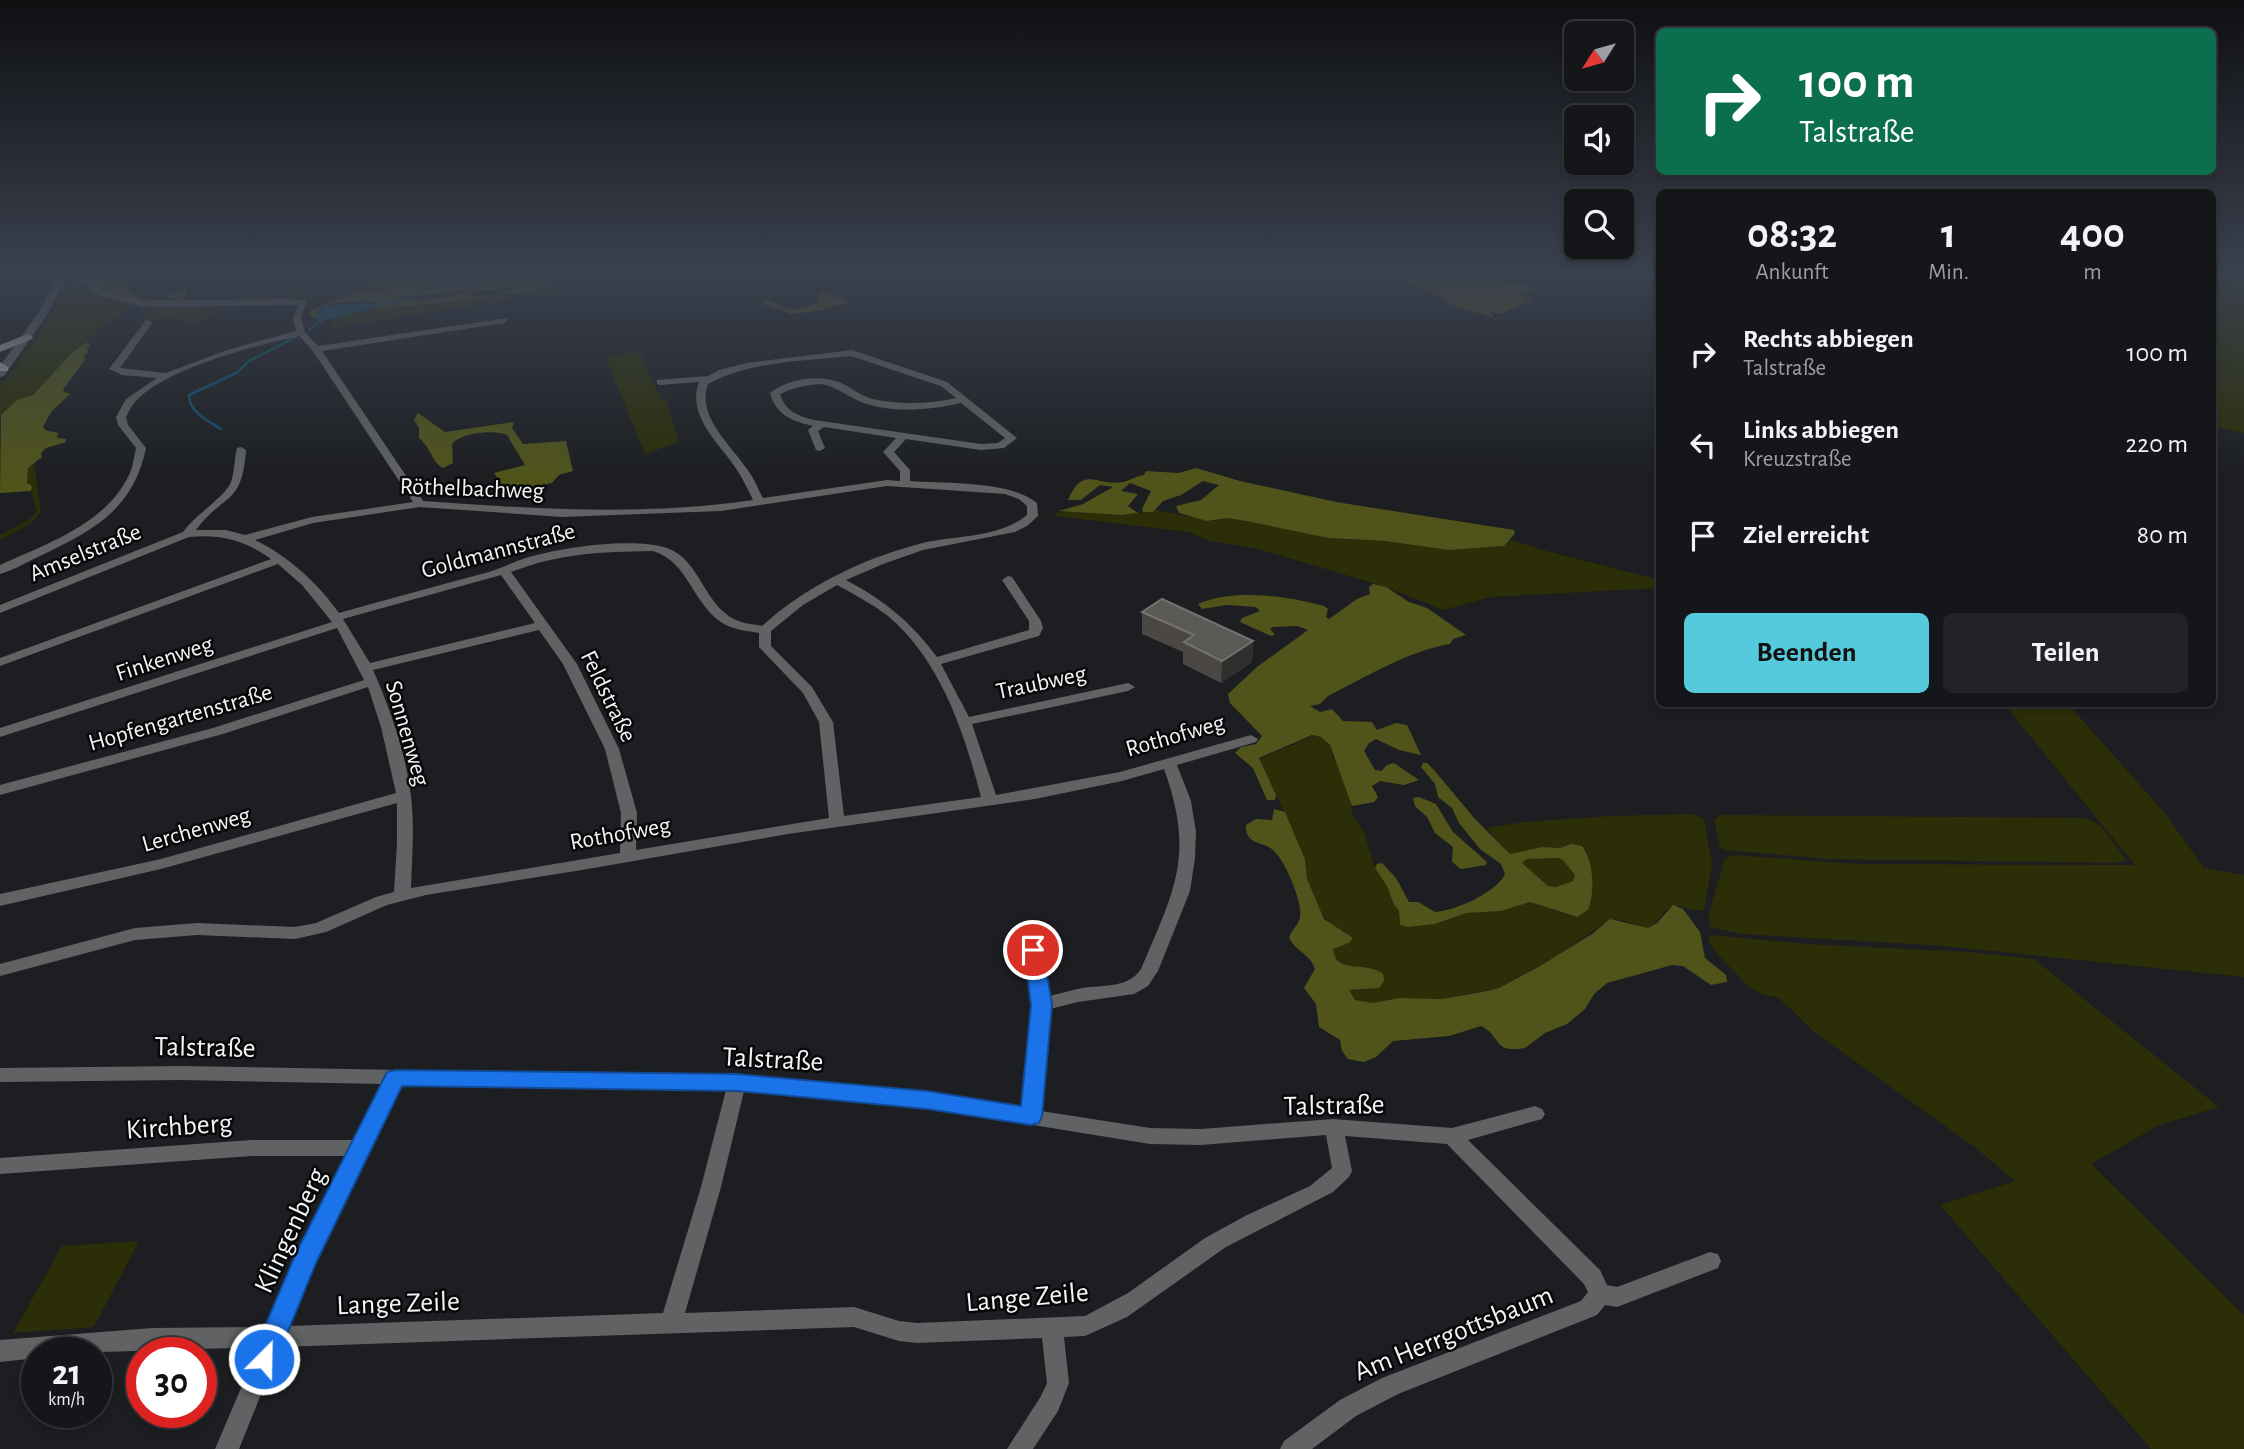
<!DOCTYPE html>
<html lang="de">
<meta charset="utf-8">
<style>
:root{--surface:#151619;--page:#222326;--text:#f1f3f6;--muted:#9d9fa2;--line:#343538;--accent:#54cadc}
body{margin:0;font-family:"Alegreya Sans",sans-serif;background:var(--page);color:var(--text);height:100vh;display:flex;flex-direction:column;font-size:26px;white-space:nowrap}
*{box-sizing:border-box;margin:0}
p{font-size:23px;color:var(--muted)}
.icon{flex:none;width:38px;height:38px;fill:none;stroke:currentColor;stroke-width:2;stroke-linecap:round;stroke-linejoin:round}
.map{position:relative;flex:1;overflow:hidden}
.drawer{position:absolute;left:1656px;top:189px;width:560px;height:518px;display:flex;flex-direction:column;background:var(--surface);border-radius:10px;box-shadow:0 4px 10px #0003,0 0 0 2px var(--line)}
.drawer>*{flex:none}
.hud{position:absolute;left:1656px;top:28px;width:560px;height:147px;border-radius:10px;box-shadow:0 4px 10px #0003,0 0 0 2px var(--line);background:#0b6e4f;color:#fff;overflow:hidden}
.needle{width:46px;rotate:233deg}
.tools{position:absolute;left:1564px;top:21px;display:grid;gap:14px}
.tools a{display:grid;place-items:center;width:70px;height:70px;border-radius:10px;background:var(--surface);box-shadow:0 4px 10px #0003,0 0 0 2px var(--line);font-size:35px}
.speed{position:absolute;left:21px;top:1337px;display:flex;gap:14px;font-size:35px;font-weight:700;text-align:center}
.speed>*{display:grid;place-content:center;width:91px;height:91px;border-radius:50%;background:var(--surface);box-shadow:0 4px 10px #0003,0 0 0 2px var(--line);line-height:1}
.speed small{font-size:18px;font-weight:400}
.speed .limit{border:10px solid #d22;background:#fff;color:#111}
.pin{position:absolute;display:grid;place-items:center;width:60px;height:60px;color:#fff;margin:-30px;border:4px solid #fff;border-radius:50%;box-shadow:0 2px 7px #0007}
.me{position:absolute;width:77px;margin:-38px;rotate:23deg;stroke-linejoin:round;filter:drop-shadow(0 0 5px #0008)}
.turn{display:flex;align-items:center;gap:24px;height:147px;padding:0 28px;font-size:32px}
.turn .icon{width:91px;height:91px;stroke-width:2.5}
.turn b{display:block;font-size:49px;line-height:60px}
.eta{display:flex;justify-content:space-evenly;align-items:center;height:119px;text-align:center}
.eta b{font-size:42px;font-weight:700;line-height:49px}
.cta{display:flex;gap:14px;margin-top:auto;padding:14px 28px}
.cta a{flex:1;height:80px;border-radius:10px;background:var(--accent);color:#111;font-size:28px;font-weight:700;line-height:80px;text-align:center}
.cta a+a{background:var(--page);color:var(--text)}
ul{padding:0;list-style:none}
li{display:flex;align-items:center;gap:21px;height:91px;padding:0 28px}
li div{flex:1}
li b{display:block;font-size:26px}
li em{font-style:normal}
.map>svg:first-child{display:block}
.green{fill:#2b2e07}
.forest{fill:#50541b;fill-rule:evenodd}
.water{fill:#0f5370}
.lines{fill:none;stroke-linecap:round;stroke-linejoin:round}
.stream{stroke:#0f5370;stroke-width:2.5}
.minor{fill:#606263;fill-rule:evenodd}
.tertiary{fill:#606263;fill-rule:evenodd}
.primary{fill:#a3a6a9;fill-rule:evenodd}
.wall{fill:#4a4744}
.shaded-wall{fill:#302f2e}
.building{fill:#5c5a57;stroke:#747270;stroke-width:2}
.route{fill:#1a73e8;stroke:#114b97;stroke-width:2}
.labels{text-anchor:middle;stroke-width:5;stroke-linejoin:round;paint-order:stroke}
.street-label{font-size:24px;fill:#f3f4f6;stroke:#070809}
.near-street-label{font-size:28px;fill:#f3f4f6;stroke:#070809}
</style>
<div class="map">
<svg width="2244" height="1449" viewBox="0 0 2244 1449">
<rect width="100%" height="100%" fill="#1c1e21"/>
<path class="green" d="M322 274H352L322 276 296 299 324 301 344 297 374 274H514L365 292 335 302 230 300 228 298H290L314 275Z
M2212 274H2244V433L2212 426Z
M76 280H82C91 295 113 300 129 304L111 322 104 323 80 349 71 354 33 395 17 400 0 418V387L43 329 70 282Z
M544 282 555 292 338 327 331 325 333 319 364 310 476 299 497 293 500 296 531 292 536 289 534 284Z
M213 306 223 309 195 324 170 318 142 320 152 307Z
M640 352 661 400 666 399 679 442 645 454 606 358Z
M34 464 41 512 31 523 0 540V535L29 520 37 512 31 492 32 487 27 483 28 468Z
M1156 510 1213 521 1228 518 1246 521 1340 539 1385 541 1449 550 1504 546 1509 539 1543 550 1659 580V588L1490 597 1444 610 1383 586 1255 548 1209 541 1190 532 1053 516 1059 511 1121 515Z
M2004 704H2068L2164 812 2204 868 2244 875V977L1943 946 1744 934 1710 927 1709 914 1723 864 1725 859 1731 855 1858 864 2135 865Z
M1315 735 1324 739 1331 747 1332 757 1340 769 1349 791 1353 816 1364 832 1375 868 1388 888 1394 904 1399 910V920L1411 927 1435 924 1466 913 1501 911 1530 902 1571 916 1591 904 1592 874 1585 849 1571 844 1560 848 1542 847 1510 854 1486 828 1524 822 1610 816 1692 814 1704 819 1712 864 1704 910C1694 912 1685 905 1675 906 1665 907 1658 923 1648 928L1617 919 1604 923 1562 953 1499 988 1442 999 1399 998 1373 1003 1359 1002 1351 996 1349 990 1370 989 1376 969C1359 966 1336 971 1333 949L1346 932 1333 927 1321 913 1307 879 1305 859 1296 837 1259 759Z
M1720 815 2086 818 2100 825 2127 860 2116 863 1827 859 1725 850 1720 847 1714 820Z
M1558 858 1563 860 1575 874 1573 881 1556 887 1548 886 1522 863 1527 859Z
M1711 935 1808 944 1969 952 2034 959 2219 1107 2159 1125 2091 1164 2244 1315V1449H2151L1940 1205 2015 1181 1977 1149 1813 1031 1779 998 1762 994 1749 987 1719 956 1708 941Z
M139 1241 94 1327 13 1333 62 1246Z"/>
<path class="forest" d="M82 274H131L128 291 141 299 178 301V299L165 297 184 288 187 294 183 302C156 304 107 302 86 286Z
M514 274H625L534 283 536 290 531 292 497 295 520 287H516L473 292 470 297 493 294 476 299 388 308 375 309 379 305 398 302 402 298 418 301 443 298 486 288 396 298 394 301 368 303V301L337 303 321 307 315 318 309 315 312 309C330 303 346 296 365 292Z
M1396 274H1450L1532 287 1534 289 1519 294 1533 299 1501 314 1490 312 1494 318 1458 307Z
M823 292 850 302 819 311 791 314 761 303 768 300C790 310 796 313 819 301V293Z
M87 342 90 345 87 348 88 352 84 356 85 360 64 388 63 391 70 394 51 412 43 427 45 430 58 433 57 438 66 439V442L46 448 41 453 42 457 28 468 27 483 32 486 31 491 0 493 1 415 17 400 33 395 71 354Z
M418 413 445 432 514 422 512 428 523 444 566 441 573 471 559 475 552 483C535 486 511 495 496 487L499 481 494 473 525 465 507 435C494 429 460 433 452 444L453 463 443 468C431 461 432 449 419 438V428L414 420Z
M1196 468 1240 481 1336 502 1514 530 1515 533 1504 546 1449 550 1385 541 1329 538 1246 521 1228 518 1207 521 1179 513 1176 506 1201 500 1219 485 1203 481 1181 495 1163 501 1153 512H1143L1142 509 1151 491 1130 483 1121 491 1138 494 1128 506 1138 513 1121 515 1059 511 1083 504 1113 487 1100 485 1081 500H1068C1084 464 1096 487 1123 482 1131 480 1136 476 1144 475L1146 471 1179 473Z
M1373 584 1386 587 1409 602 1427 608 1466 635 1453 639 1450 644C1408 651 1366 677 1328 696L1320 704 1310 706 1320 712 1332 709 1343 721 1372 722 1377 730 1396 723 1407 725 1421 755 1399 750 1376 739 1369 743 1364 751 1375 770 1381 771 1387 765 1394 763 1419 780 1404 785 1380 781 1372 786 1378 797 1374 802 1352 806 1330 745 1321 737 1312 735 1259 758 1276 795 1275 800H1267L1253 768 1235 753 1241 747 1256 744 1262 736 1230 703 1228 694 1257 667 1308 630 1297 626 1273 627 1270 629 1275 635 1271 636 1240 622 1242 618 1260 611 1256 607 1227 605 1202 609 1198 604C1233 588 1287 596 1324 606L1328 609 1326 617 1329 619 1357 599 1370 594 1369 587Z
M1423 763H1427L1434 770 1475 819 1510 854 1542 847 1560 848 1571 844 1582 846C1594 861 1595 893 1588 910L1577 917 1530 902 1501 911 1466 913 1435 924 1408 927 1400 925 1399 910 1394 905 1388 888 1375 868 1377 864 1382 863 1396 878 1409 902H1418L1435 912C1455 911 1497 892 1505 874L1501 864 1480 849 1459 823 1452 808 1438 797 1435 784 1421 767ZM1558 858 1563 860 1575 875 1573 881 1556 887 1548 886 1522 863 1527 859Z
M1419 797 1436 804 1453 832 1487 862 1486 865 1461 869 1452 862 1453 847 1435 833 1427 817 1415 806 1413 798Z
M1274 809 1285 812 1305 859 1307 879 1324 919 1353 938 1349 943 1333 949C1336 976 1367 960 1383 974L1384 981 1379 988 1349 990 1355 1000 1373 1003 1399 998 1442 999 1487 991 1499 988 1540 966 1592 934 1610 919 1648 928 1657 923 1673 905 1683 909 1700 932 1705 958 1726 975 1727 982 1711 985 1683 966 1672 965 1607 983 1594 994 1585 1009 1567 1024 1545 1033 1525 1048C1492 1054 1502 1036 1481 1026L1449 1036 1393 1041 1376 1057 1364 1062 1348 1059 1342 1051 1340 1040 1319 1027 1316 1004 1304 988 1315 969C1311 954 1294 951 1289 937 1292 930 1298 925 1300 918 1303 903 1286 863 1275 852 1265 840 1245 847 1246 825L1256 819 1272 820Z"/>
<path class="water" d="M368 303 380 306 331 319H313L324 306Z"/>
<g class="lines">
<path class="stream" d="M1598 274 1659 279
M407 294 419 290 521 279 540 274
M378 304 406 299
M309 330 323 319
M221 429C208 421 189 412 189 395L238 372 249 361 296 337"/>
<path class="minor" d="M58 276H84L105 291 143 301 291 299 307 301 301 318 305 332 318 346 507 318V322L504 323 322 351 423 501C533 509 644 516 753 500 748 490 743 479 737 470 720 444 686 416 699 382L660 385 657 384V380L708 376 719 370 746 363 852 350 947 382 1017 438 1004 448 981 450 906 439 894 452 910 470V481C947 484 1008 480 1037 503L1038 516 1027 526 1015 532 923 550 883 564 846 580C885 601 910 621 937 657L1029 630V621L1002 580 1008 576 1012 577 1041 621 1043 628 1039 636 941 664 969 717 1128 683 1135 687 1128 691 972 724 996 795 1120 772 1251 735 1258 739 1256 742 1177 765 1191 801 1196 832 1195 858 1190 891 1158 971 1148 986 1134 994 1078 1002 1050 1009 1041 1111 1150 1128 1201 1129 1333 1119 1452 1128 1535 1106 1542 1109 1545 1114 1542 1119 1468 1140 1600 1270 1607 1285 1617 1287 1710 1252 1718 1254 1721 1261 1718 1268 1617 1307 1605 1305 1597 1315 1398 1394 1356 1416 1312 1449H1280L1284 1441 1340 1400 1382 1378 1581 1301 1588 1292 1584 1284 1447 1144 1345 1136 1352 1171 1349 1177 1333 1192 1226 1247 1127 1317 1085 1336 1064 1337 1069 1383 1058 1411 1033 1449H1007L1041 1396 1047 1383 1042 1338 917 1343 899 1341 854 1327 280 1347 239 1449H215L258 1348C184 1348 110 1353 37 1353V1358L0 1362V1340L152 1328 267 1327 297 1254 347 1156H252L0 1174V1158L252 1140H355L383 1084 182 1080 0 1082V1068L182 1066 737 1076 927 1092 1022 1108 1033 1005 1024 950 1027 946 1033 944 1039 946 1042 950 1049 996C1059 994 1068 991 1077 989 1100 984 1127 990 1141 969 1175 889 1195 855 1164 769L1122 781 1035 799 788 834 582 870 426 895 387 905 326 932 295 939 197 935 135 940 0 976V964L135 928 197 923 295 927 316 923 376 897 394 892 397 843V803L161 869 0 906V894L161 859 396 793 381 727 368 687 223 734 0 795V785L213 728 364 680 337 628 0 737V728L332 622 302 585 278 564 0 666V658L271 559C244 540 221 534 189 537L0 613V605L183 532C196 514 224 498 231 482 235 471 234 459 237 448L241 447 246 450C242 507 223 493 196 530H226L245 535 312 517 413 502 313 351 299 336C255 346 164 368 134 403 131 407 128 413 126 417L128 425 146 448C133 510 94 530 40 556 27 562 14 570 0 574V565C46 544 106 524 129 475 133 467 134 457 136 448L118 425 116 417 126 399 157 378 122 375 109 369 146 320 153 322 120 368 166 373 227 350 296 331 293 318 299 305 143 307 99 295 79 280H61L57 278ZM851 356 941 386 956 398C929 404 900 405 873 399 860 396 851 387 839 382 818 374 787 379 770 393 776 415 792 421 813 426L808 430 816 450 820 451 825 448 818 431 824 427 896 438 883 452 900 471V481L887 480 763 498C758 489 754 478 747 469 731 445 696 416 708 384 748 361 806 361 851 356ZM819 384C835 385 845 395 859 401 889 414 930 410 961 403L1005 438 998 443 981 444 814 420C798 416 785 411 780 394 793 388 805 385 819 384ZM887 486 1005 494 1019 499 1027 506V515C998 539 953 535 919 544 862 559 806 586 762 626 754 624 744 624 736 620 704 606 700 559 667 548 632 537 564 547 529 557 515 561 502 568 489 572 439 585 389 599 339 613 318 583 288 556 255 540L313 523 420 507 562 517 721 511ZM653 551C690 562 693 608 726 625 736 630 748 631 759 633V647L803 693 819 722 829 818 636 850 637 813 619 749 577 664 511 572C561 553 599 552 653 551ZM501 575 535 623 370 663 343 619ZM837 585C854 594 872 604 888 616 941 661 964 732 981 797L844 816 833 722 812 687 771 646V631L803 605ZM539 630 563 664 605 749 621 813 620 853 411 888C412 860 414 833 412 806 408 759 392 713 373 670ZM401 1084 726 1090 701 1187 663 1313 289 1326 315 1263ZM744 1091 927 1108 1150 1144 1201 1145 1326 1135 1332 1168 1310 1186 1247 1215 1205 1238 1128 1293 1085 1316 917 1323 899 1321 854 1307 685 1313 721 1187Z"/>
<path class="tertiary" d="M58 274H68L49 312 4 376 0 377V366L39 312Z"/>
<path class="primary" d="M28 334 33 337 32 339 0 352V345Z
M0 362 8 367V371H0Z"/>
</g>
<path class="wall" d="M1142 612 1253 641 1252 662 1221 683 1183 664V652L1142 634Z"/>
<path class="shaded-wall" d="M1253 641 1252 662 1221 683 1222 661Z"/>
<path class="building" d="M1162 599 1253 641 1222 661 1184 642 1194 635 1142 612Z"/>
<linearGradient id="sky" x2="0" y2="1"><stop stop-color="#0f1012"/><stop offset="0.57" stop-color="#3a414e"/><stop offset="1" stop-color="#3a414e" stop-opacity="0"/></linearGradient>
<rect width="2244" height="477" fill="url(#sky)"/>
<path class="route" d="M1033 943 1040 945 1043 950 1052 1005 1042 1116 1039 1123 1031 1125 927 1109 737 1091 402 1086 316 1263 273 1368 264 1371 255 1368 251 1359 296 1253 387 1072 395 1070 737 1074 927 1091 1021 1106 1031 1005 1024 950 1026 945Z"/>
<g class="labels">
<g class="street-label">
<text transform="translate(472 488) rotate(2)" y="8">Röthelbachweg</text>
<text transform="translate(498 550) rotate(-15)" y="8">Goldmannstraße</text>
<text transform="translate(85 552) rotate(-22)" y="8">Amselstraße</text>
<text transform="translate(164 658) rotate(-18)" y="8">Finkenweg</text>
<text transform="translate(1041 682) rotate(-12)" y="8">Traubweg</text>
<text transform="translate(609 696) rotate(64)" y="8">Feldstraße</text>
<text transform="translate(180 717) rotate(-16)" y="8">Hopfengartenstraße</text>
<text transform="translate(408 733) rotate(74)" y="8">Sonnenweg</text>
<text transform="translate(1175 735) rotate(-16)" y="8">Rothofweg</text>
<text transform="translate(196 829) rotate(-16)" y="8">Lerchenweg</text>
<text transform="translate(620 833) rotate(-10)" y="8">Rothofweg</text>
</g>
<g class="near-street-label">
<text transform="translate(205 1046) rotate(1)" y="10">Talstraße</text>
<text transform="translate(773 1058) rotate(3)" y="10">Talstraße</text>
<text transform="translate(1334 1104) rotate(-1)" y="10">Talstraße</text>
<text transform="translate(179 1125) rotate(-4)" y="10">Kirchberg</text>
<text transform="translate(289 1230) rotate(-65)" y="10">Klingenberg</text>
<text transform="translate(1027 1296) rotate(-5)" y="10">Lange Zeile</text>
<text transform="translate(398 1302) rotate(-2)" y="10">Lange Zeile</text>
<text transform="translate(1453 1332) rotate(-22)" y="10">Am Herrgottsbaum</text>
</g>
</g>
</svg>
<div class="tools">
<a><svg class="needle" viewBox="-14 -14 28 28"><path d="M0-13l5 13h-10z" fill="#e53935"/><path d="M0 13l5-13h-10z" fill="#9d9fa2"/></svg></a>
<a><svg class="icon" aria-label="sound" viewBox="0 0 24 24"><path d="M4 9h4l5-4v14l-5-4H4zM17 9q2 3 0 6"/></svg></a>
<a><svg class="icon" aria-label="search" viewBox="0 0 24 24"><circle cx="10" cy="10" r="6"/><path d="M15 15l6 6"/></svg></a>
</div>
<div class="speed"><div>21<small>km/h</small></div><div class="limit">30</div></div>
<div class="pin" style="left:1033px;top:950px;background:#d93025"><svg class="icon" aria-label="arrive" viewBox="0 0 24 24"><path d="M6 21V4h12l-3 4 3 4H6"/></svg></div>
<svg class="me" style="left:264px;top:1359px" viewBox="-20 -20 40 40"><circle r="17" fill="#1a73e8" stroke="#fff" stroke-width="3"/><path d="M0-11L8 9 0 5-8 9z" fill="#fff"/></svg>
<div class="hud">
<div class="turn"><svg class="icon" aria-label="right" viewBox="0 0 24 24"><path d="M7 20v-9h11M14 6l5 5-5 5"/></svg><div><b>100 m</b>Talstraße</div></div>
</div>
<section class="drawer">
<div class="eta">
<div><b>08:32</b><p>Ankunft</p></div>
<div><b>1</b><p>Min.</p></div>
<div><b>400</b><p>m</p></div>
</div>
<ul>
<li><svg class="icon" aria-label="right" viewBox="0 0 24 24"><path d="M7 20v-9h11M14 6l5 5-5 5"/></svg><div><b>Rechts abbiegen</b><p>Talstraße</p></div><em>100 m</em></li>
<li><svg class="icon" aria-label="left" viewBox="0 0 24 24"><path d="M17 20v-9H6M10 6l-5 5 5 5"/></svg><div><b>Links abbiegen</b><p>Kreuzstraße</p></div><em>220 m</em></li>
<li><svg class="icon" aria-label="arrive" viewBox="0 0 24 24"><path d="M6 21V4h12l-3 4 3 4H6"/></svg><div><b>Ziel erreicht</b></div><em>80 m</em></li>
</ul>
<div class="cta"><a>Beenden</a><a>Teilen</a></div>
</section>
</div>
